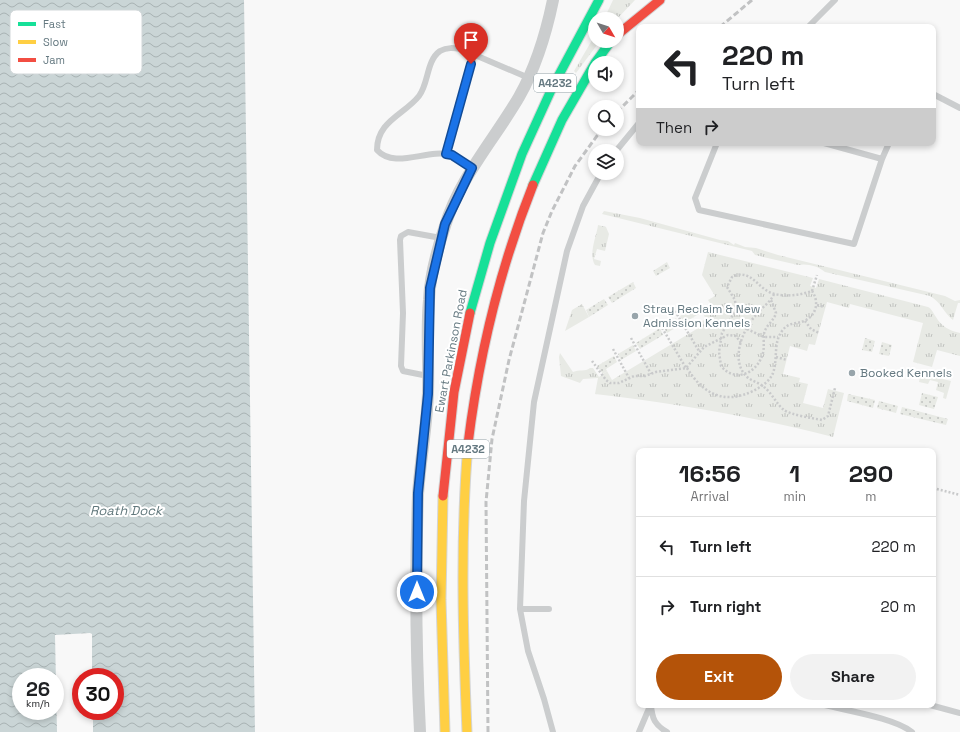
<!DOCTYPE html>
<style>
:root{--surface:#fff;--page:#f2f2f2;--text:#202124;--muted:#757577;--line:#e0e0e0;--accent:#b45309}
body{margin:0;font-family:"Space Grotesk",sans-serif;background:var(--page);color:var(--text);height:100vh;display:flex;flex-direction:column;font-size:15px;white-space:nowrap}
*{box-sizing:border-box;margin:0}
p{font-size:13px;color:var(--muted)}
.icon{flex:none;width:22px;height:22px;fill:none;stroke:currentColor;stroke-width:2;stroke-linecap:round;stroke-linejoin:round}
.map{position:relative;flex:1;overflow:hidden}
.panel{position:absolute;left:636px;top:448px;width:300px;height:260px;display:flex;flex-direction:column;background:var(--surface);border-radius:8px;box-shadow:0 2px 6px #0003}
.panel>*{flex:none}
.banner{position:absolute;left:636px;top:24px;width:300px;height:122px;border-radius:8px;box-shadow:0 2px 6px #0003;background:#fff;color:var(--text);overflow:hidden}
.needle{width:26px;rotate:129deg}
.fabs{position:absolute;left:588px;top:12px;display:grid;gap:8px}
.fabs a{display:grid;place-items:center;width:36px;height:36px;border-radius:50%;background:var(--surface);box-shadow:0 2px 6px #0003;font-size:20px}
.speed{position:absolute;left:12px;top:668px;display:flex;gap:8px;font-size:20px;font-weight:700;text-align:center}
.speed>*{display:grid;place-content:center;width:52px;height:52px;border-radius:50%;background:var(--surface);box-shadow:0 2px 6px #0003;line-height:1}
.speed small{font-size:10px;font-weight:400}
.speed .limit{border:6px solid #d22;background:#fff;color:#111}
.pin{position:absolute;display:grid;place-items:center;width:34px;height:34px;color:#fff;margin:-41px -17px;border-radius:50% 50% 50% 0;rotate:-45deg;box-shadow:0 0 4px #0007}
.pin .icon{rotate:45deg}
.me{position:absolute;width:44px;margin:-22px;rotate:0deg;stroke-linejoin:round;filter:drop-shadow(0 0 3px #0008)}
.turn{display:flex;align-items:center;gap:14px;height:84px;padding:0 20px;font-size:18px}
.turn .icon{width:52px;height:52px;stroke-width:2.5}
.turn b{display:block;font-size:28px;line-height:34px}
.then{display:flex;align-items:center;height:38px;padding:0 20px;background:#0003;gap:8px;font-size:15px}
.eta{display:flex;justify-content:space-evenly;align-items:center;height:68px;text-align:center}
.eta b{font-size:24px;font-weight:600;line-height:28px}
.button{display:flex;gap:8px;margin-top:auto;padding:8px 20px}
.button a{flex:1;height:46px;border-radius:24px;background:var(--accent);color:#fff;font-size:16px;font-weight:600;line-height:46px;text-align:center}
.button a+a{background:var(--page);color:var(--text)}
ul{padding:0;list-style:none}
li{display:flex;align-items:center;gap:12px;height:60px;padding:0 20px;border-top:1px solid var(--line)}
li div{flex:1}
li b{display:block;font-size:15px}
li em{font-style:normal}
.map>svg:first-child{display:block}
.grass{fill:url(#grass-tufts)}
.garden{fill:url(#garden-dots)}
.water{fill:url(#water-waves);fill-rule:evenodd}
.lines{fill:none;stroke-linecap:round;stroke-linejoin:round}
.fast-casing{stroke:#d4d5d6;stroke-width:11}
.slow-casing{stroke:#d4d5d6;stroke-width:11}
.jam-casing{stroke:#d4d5d6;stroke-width:11}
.path{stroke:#c9cacb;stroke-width:2.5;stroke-dasharray:2 2;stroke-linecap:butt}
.lane{stroke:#cbcdce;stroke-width:6}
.street{stroke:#cbcdce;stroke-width:12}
.fast{stroke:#16e098;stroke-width:9}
.slow{stroke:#ffcf43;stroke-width:9}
.jam{stroke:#f24e42;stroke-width:9}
.rail{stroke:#c1c2c3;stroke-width:3;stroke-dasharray:6 3;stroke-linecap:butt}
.route-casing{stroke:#114b97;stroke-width:10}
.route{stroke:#1a73e8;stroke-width:7}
.poi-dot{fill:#98a5ab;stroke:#fff;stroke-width:1.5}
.labels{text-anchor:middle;stroke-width:4;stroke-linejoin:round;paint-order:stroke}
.shield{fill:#fff;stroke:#93a1a7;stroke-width:1}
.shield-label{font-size:11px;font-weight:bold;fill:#657981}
.poi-label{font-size:12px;fill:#657981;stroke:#fff;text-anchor:start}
.street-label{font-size:12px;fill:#657981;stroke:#fff}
.water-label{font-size:13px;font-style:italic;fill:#60777b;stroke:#fff}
.key{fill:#fff;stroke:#d1d7d9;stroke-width:1}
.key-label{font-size:11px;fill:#657981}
</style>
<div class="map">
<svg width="960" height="732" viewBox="0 0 960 732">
<defs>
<pattern id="grass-tufts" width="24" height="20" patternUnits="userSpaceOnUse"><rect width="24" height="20" fill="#e8eae5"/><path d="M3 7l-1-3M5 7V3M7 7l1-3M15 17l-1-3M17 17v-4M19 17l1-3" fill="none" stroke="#c0c2bf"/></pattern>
<pattern id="garden-dots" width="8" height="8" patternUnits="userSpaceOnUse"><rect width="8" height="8" fill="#e8eae5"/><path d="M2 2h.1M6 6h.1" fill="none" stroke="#c0c2bf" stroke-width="1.8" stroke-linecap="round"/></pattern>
<pattern id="water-waves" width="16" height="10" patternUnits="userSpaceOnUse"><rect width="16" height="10" fill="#cad5d6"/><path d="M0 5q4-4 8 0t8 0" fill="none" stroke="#a8b2b3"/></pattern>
</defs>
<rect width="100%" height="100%" fill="#f8f8f8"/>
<path class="grass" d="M613 0H635L617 19H604Z
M595 35V41H600L576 73 574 71Z
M604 211 640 218 720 240 728 241 734 245 735 243 745 247 756 248 778 255 945 296 955 301 960 300V303H958L953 320C943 312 941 302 930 296L825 272C819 266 806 263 798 265L755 255 752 251 602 214Z
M598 225 606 227 609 234 605 251 597 249 594 259 601 261 600 266 595 265C588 254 597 235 598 225Z
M708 252 813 278 810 286 816 288 819 279 928 307C932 309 933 313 936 317 941 326 950 331 960 333V356L937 350 932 367 913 362 923 323 850 304 849 308 827 302 815 345 809 344 807 351 790 346 783 374 800 378 799 382 808 384 803 403 823 408 828 389 844 393 833 437C755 417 674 403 595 394L598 378 583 379 580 383 561 376 559 357 560 353 573 372C579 369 585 372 590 368H593L599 377 607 371 612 380 700 327 701 322 706 319 702 312 712 306 708 300 715 296 702 275Z
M582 304 589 317 565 331 572 310Z
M910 371 951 381 946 399 943 398 944 393 936 390 938 382 930 380 928 384 919 382 920 377 909 375Z"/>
<path class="garden" d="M667 262 670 268 656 276 653 271Z
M633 282 636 288 612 303 608 297Z
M604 299 608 305 589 317 586 310Z
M698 306 702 312 684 323 680 316Z
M676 318 680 325 667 333 663 326Z
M660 328 663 335 640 349 636 343Z
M865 338 875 341 872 352 862 350Z
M882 342 892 345 889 356 879 354Z
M633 345 636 351 621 360 618 354Z
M614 356 617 362 606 369 607 371 603 374 597 366Z
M922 393 938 397 934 409 919 405Z
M848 394 875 400 873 408 847 401Z
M879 401 898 406 896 413 877 408Z
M902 407 948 419 946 425 900 414Z"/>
<path class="water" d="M0 0H244L255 732H93V711H115V677H92V634L90 633 55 635 57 732H0ZM21 677H55V711H21Z"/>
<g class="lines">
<defs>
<path id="fast" d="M595 63 611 41
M533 185 562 120 595 63
M470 313 490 243 522 154 553 86 599 0"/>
<path id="slow" d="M443 496 441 600 445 732
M467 732C463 636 460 540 468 444"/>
<path id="jam" d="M617 35 660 0
M468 444C479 355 500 268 533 185
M443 496 454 392 470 313"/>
</defs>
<use href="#fast" class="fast-casing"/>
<use href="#slow" class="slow-casing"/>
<use href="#jam" class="jam-casing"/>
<path class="path" d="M812 291 817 275
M774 294C770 303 762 307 756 315 743 329 730 359 746 376 751 381 758 382 764 387 772 393 777 405 784 410 791 415 812 418 822 420L828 416 835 388
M817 305 825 307
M675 311 699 351
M658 321 686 368
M805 321 811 329 819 333
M747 329 764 337H778
M631 338 651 374
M613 349 629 378
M776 357 787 360
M592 361 606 380 610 383H619L634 376H645L656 372 686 368 704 347 728 335 736 336 741 343
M687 368C703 394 724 405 753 391 761 387 770 381 773 373 778 359 773 343 782 331 789 321 797 325 806 320 817 314 819 301 812 291 800 295 787 297 775 294 758 291 752 267 732 277L727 287 735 300 736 310 722 333 719 352 721 366C734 382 755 375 762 356 765 349 763 341 764 334 765 326 774 321 776 313L771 300
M933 488 960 495"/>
<path class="lane" d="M808 27 835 0
M933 94 960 108
M717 143 695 198 699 210 854 244 882 159 889 143
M824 143 882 159
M616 151 639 123
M446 154 467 75 475 54
M472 168C466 164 458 157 451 155 428 148 395 170 377 150 377 121 404 115 419 96 429 83 426 61 440 51 447 47 454 48 461 49L529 78
M428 376 403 371 401 366 403 313 400 240 401 236 408 232 441 238
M520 609H549
M651 705C652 719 655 725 667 732
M825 705C848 711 894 718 912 732
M930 705 960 713
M553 732 544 699 528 651 520 609 524 501 534 402 567 251 583 206 601 173
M639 732 650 706"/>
<path class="street" d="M420 732C416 653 415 574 418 495 420 461 427 427 428 392 429 362 426 331 429 300 430 275 437 250 445 226 460 177 494 140 519 97 536 67 546 34 553 0"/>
<use href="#fast" class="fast"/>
<use href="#slow" class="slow"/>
<use href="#jam" class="jam"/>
<path class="rail" d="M720 27 752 0
M617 112 639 90
M488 732 486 502 492 439 509 360 543 233 552 211 575 166 602 129"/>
</g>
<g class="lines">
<defs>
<path id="route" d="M417 592 418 493 428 394 430 288 445 224 472 168 452 155 446 154 471 64"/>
</defs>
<use href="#route" class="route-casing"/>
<use href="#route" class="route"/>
</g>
<g class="poi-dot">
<circle cx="635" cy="316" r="4"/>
<circle cx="852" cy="373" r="4"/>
</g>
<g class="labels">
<g class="shield">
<rect x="534" y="74" width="42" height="18" rx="3"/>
<rect x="447" y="440" width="42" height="18" rx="3"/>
</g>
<g class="shield-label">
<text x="555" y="87">A4232</text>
<text x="468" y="453">A4232</text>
</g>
<g class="poi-label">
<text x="643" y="313">Stray Reclaim &amp; New<tspan x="643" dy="14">Admission Kennels</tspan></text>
<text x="860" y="377">Booked Kennels</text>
</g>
<g class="street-label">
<text transform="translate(451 351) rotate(-79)" y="4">Ewart Parkinson Road</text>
</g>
<g class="water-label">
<text x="126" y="515">Roath Dock</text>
</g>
</g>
<rect x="10" y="10" width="132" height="64" rx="6" class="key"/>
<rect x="18" y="22" width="18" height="4" fill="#16e098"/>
<rect x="18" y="40" width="18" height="4" fill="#ffcf43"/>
<rect x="18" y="58" width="18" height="4" fill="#f24e42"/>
<g class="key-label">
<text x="43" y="28">Fast</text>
<text x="43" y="46">Slow</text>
<text x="43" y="64">Jam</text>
</g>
</svg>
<div class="fabs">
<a><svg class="needle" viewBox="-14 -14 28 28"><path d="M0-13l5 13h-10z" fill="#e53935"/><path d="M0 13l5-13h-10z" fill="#757577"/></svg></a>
<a><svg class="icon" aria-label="sound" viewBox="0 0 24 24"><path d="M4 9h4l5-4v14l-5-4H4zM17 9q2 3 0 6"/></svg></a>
<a><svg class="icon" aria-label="search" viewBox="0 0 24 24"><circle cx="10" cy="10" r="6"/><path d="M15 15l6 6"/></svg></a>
<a><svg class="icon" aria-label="layers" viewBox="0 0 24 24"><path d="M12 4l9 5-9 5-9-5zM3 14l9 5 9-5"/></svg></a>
</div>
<div class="speed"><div>26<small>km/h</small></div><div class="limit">30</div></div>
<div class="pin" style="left:471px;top:64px;background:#d93025"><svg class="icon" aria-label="arrive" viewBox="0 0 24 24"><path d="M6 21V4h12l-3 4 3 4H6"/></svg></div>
<svg class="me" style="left:417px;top:592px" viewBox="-20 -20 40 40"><circle r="17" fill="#1a73e8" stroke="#fff" stroke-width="3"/><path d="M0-11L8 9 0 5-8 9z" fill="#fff"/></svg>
<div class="banner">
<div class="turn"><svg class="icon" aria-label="left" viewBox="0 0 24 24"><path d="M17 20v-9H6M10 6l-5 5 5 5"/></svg><div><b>220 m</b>Turn left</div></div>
<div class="then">Then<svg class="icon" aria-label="right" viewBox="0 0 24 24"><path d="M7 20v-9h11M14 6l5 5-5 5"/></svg></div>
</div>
<section class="panel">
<div class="eta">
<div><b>16:56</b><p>Arrival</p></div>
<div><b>1</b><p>min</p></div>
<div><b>290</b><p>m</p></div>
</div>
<ul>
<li><svg class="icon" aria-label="left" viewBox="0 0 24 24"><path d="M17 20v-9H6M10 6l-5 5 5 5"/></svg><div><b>Turn left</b></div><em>220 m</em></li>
<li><svg class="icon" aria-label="right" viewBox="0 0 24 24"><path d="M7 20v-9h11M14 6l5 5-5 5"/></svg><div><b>Turn right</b></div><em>20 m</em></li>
</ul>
<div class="button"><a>Exit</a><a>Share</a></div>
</section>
</div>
